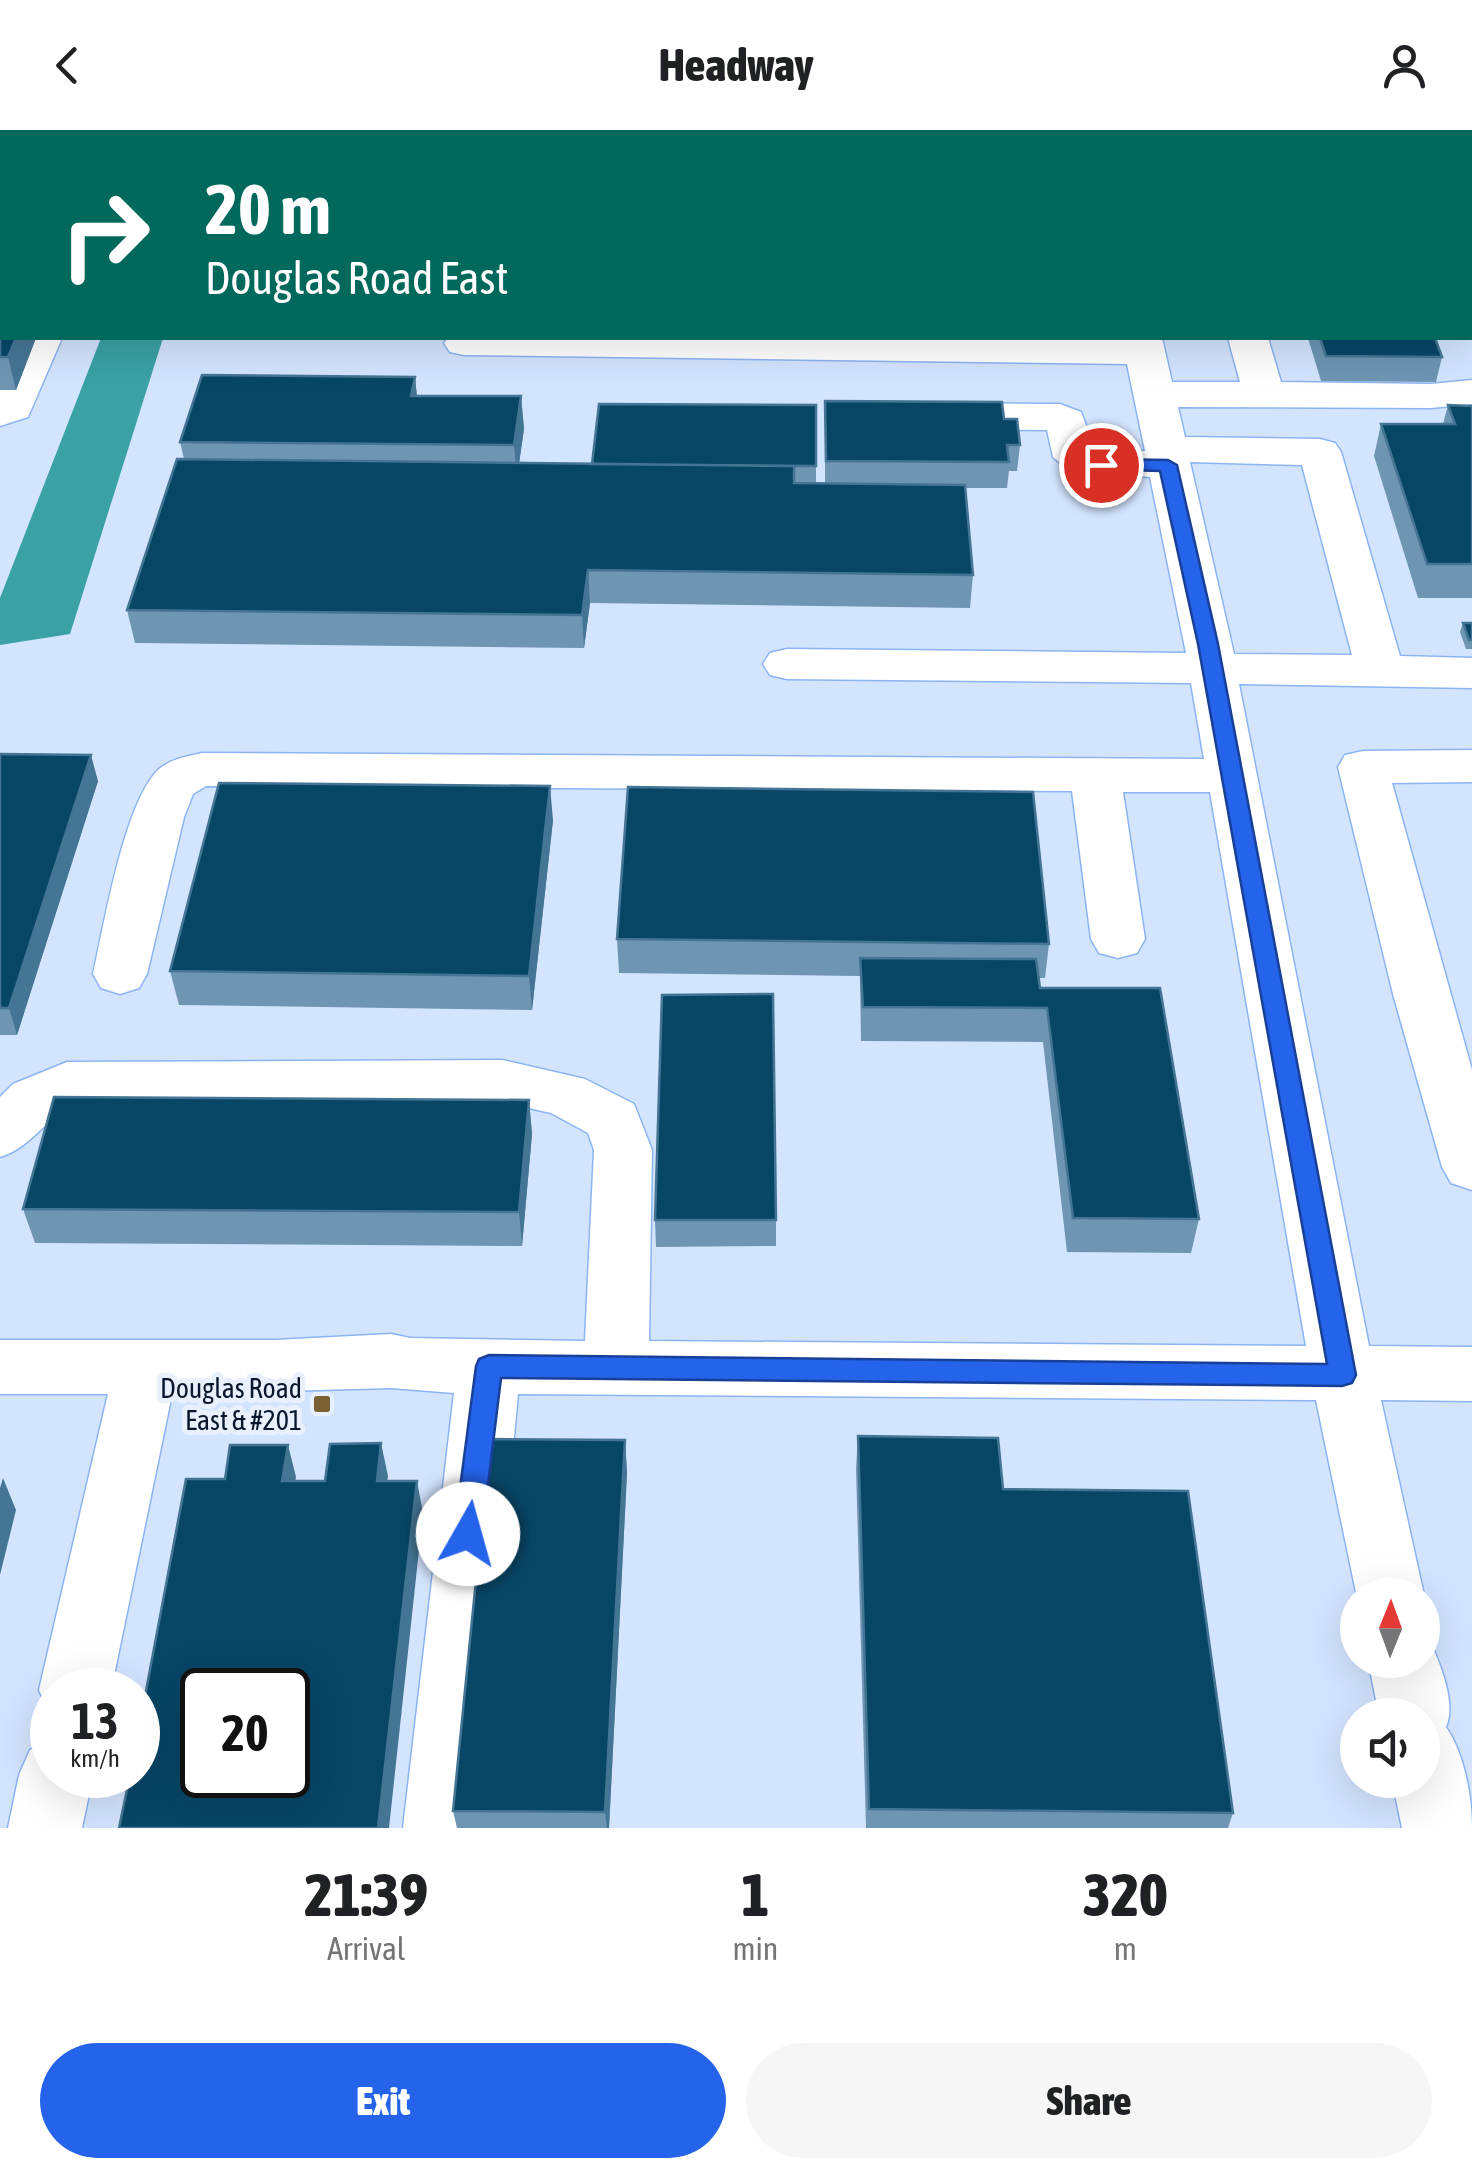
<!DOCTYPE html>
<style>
:root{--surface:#fff;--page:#f6f6f6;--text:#202124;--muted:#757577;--accent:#2563eb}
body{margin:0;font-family:"Asap Condensed",sans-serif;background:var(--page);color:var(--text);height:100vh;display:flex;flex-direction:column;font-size:38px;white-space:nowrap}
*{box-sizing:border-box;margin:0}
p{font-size:32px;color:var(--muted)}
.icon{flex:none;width:55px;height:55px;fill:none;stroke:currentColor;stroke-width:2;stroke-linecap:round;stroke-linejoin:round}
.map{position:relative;height:1698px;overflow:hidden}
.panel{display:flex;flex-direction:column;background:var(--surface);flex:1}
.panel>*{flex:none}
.top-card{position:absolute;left:0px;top:0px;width:1472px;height:210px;box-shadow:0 10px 40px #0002;background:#00695c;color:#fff;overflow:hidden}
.needle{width:65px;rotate:1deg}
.buttons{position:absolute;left:1340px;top:1448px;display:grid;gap:20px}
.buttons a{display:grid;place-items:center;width:100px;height:100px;border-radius:50%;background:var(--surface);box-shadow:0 10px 40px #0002;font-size:50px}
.speed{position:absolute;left:30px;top:1538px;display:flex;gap:20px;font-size:50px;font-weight:700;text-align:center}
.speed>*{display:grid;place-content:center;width:130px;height:130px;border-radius:50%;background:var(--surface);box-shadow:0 10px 40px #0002;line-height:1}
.speed small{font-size:25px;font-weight:400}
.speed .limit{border:5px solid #111;border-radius:15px;background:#fff;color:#111}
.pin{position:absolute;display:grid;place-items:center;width:85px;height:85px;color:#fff;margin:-42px;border:5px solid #fff;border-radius:50%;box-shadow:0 2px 10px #0007}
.me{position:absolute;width:110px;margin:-55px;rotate:7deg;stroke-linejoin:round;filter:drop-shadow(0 0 8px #0008)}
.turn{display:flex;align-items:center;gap:35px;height:210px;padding:0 40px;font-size:45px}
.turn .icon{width:130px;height:130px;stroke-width:2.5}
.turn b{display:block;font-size:70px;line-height:85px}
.eta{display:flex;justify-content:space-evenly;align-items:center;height:170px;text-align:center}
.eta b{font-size:60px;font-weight:800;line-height:70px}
.cta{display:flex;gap:20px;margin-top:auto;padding:20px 40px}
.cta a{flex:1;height:115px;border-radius:60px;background:var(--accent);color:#fff;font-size:40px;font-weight:800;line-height:115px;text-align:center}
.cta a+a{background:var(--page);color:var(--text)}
header{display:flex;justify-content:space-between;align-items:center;height:130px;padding:0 40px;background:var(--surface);font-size:45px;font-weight:800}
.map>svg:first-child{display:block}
.water{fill:#3aa1a5}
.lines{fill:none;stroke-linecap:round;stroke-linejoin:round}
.minor-casing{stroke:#8cb4f2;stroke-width:3}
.minor{fill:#fff;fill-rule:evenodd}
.wall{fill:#6e95b2}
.shaded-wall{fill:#457594}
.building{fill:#084666;stroke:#457594;stroke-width:2.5;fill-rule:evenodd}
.route{fill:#2563eb;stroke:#184099;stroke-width:2.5}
.poi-dot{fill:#7b6033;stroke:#e8f0fe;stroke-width:4}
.labels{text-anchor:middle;stroke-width:10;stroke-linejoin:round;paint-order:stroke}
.poi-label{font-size:28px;fill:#08172d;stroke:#e8f0fe;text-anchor:end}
</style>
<header><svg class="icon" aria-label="back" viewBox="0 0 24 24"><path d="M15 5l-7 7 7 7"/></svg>Headway<svg class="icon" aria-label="person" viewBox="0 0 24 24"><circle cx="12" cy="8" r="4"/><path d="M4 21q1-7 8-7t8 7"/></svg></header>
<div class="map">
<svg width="1472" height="1698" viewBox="0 0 1472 1698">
<rect width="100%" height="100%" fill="#d3e4fe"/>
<path class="water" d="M101 208H163L70 504 0 515V468Z"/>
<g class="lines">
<defs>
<path id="minor" d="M1082 0H1118V2H1083Z
M1470 100H1472V122H1470Z
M22 208H62L28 287 0 296V259Z
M448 208H1162L1172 252H1240L1228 208H1268L1281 252 1431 254 1472 250V274L1431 278 1178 277 1185 307 1320 309 1335 313 1341 322 1400 526 1472 528V558L1239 554 1369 1216 1472 1217V1271L1381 1270 1424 1465 1422 1467 1358 1465V1472L1316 1270 518 1264 477 1698H403L454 1263 391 1258 172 1264 111 1560H52L50 1584 39 1560 108 1264H0V1210H275L391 1204 410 1208 585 1211 594 1020 588 1003 551 983 502 972 73 976C44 989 31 1018 0 1027V967L13 954 67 932 502 930 585 949 634 974 652 1020 649 1211 1306 1216 1210 662H1123L1145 809 1137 823 1118 828 1099 823 1091 809 1072 661 206 656 193 664 184 687 147 844 139 858 120 864 101 858 93 844C104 796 124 672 159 639 171 629 188 626 202 623L1204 629 1191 553 787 549 770 545 763 534 770 523 787 519 1186 523 1150 347 1070 341 1053 327 1047 300 931 299 916 295 910 286 916 277 931 273 1060 274 1081 282 1095 319 1145 321 1127 234 464 225 450 222 444 213ZM1190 332 1302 335 1352 525 1234 524Z
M1472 620V652L1392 653 1472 940V1060L1451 1053 1442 1037 1393 864 1338 637 1345 625 1363 621Z
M1422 1505 1428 1507C1439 1531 1457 1572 1446 1597 1464 1623 1472 1666 1472 1698H1402L1392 1650H1422V1585H1379L1368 1530H1422Z
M52 1611V1645H93L82 1698H8L19 1645 30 1620Z"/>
</defs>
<use href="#minor" class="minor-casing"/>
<use href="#minor" class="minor"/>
</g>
<path class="wall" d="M0 0H25V2H2V208H36L16 260H0Z
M1233 0H1472V61H1470V2H1232Z
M1308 208H1435L1442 227 1436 252 1321 251Z
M415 247 417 266H521L524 299 519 333 816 336V353H825V271L1004 289 1020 315 1017 341H1009L1007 358H965L973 445 970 478 590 473 584 518 135 513 127 480 184 329 180 312Z
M1448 275 1472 276V468H1418L1374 326 1381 294H1443Z
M1463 493H1472V519H1466L1460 502Z
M0 624 98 651 17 905H0Z
M553 690 532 880 179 875 170 841Z
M617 809 1049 814 1045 848H1038L1040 858 1199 1089 1191 1123 1067 1122 1043 912 861 911 860 846 619 843Z
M529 970 532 1004 522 1116 35 1113 23 1079Z
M655 1090H776V1116L656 1117Z
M858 1306 1003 1359 1233 1683 1228 1698H866L856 1339Z
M625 1310 627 1343 609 1698H457L453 1681Z"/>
<path class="shaded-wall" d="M16 208H36L16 260 8 227Z
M415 247 418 279 411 266Z
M521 266 524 299 517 348 514 315Z
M588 440 590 473 584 518 582 485Z
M91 625 98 651 17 905 9 878Z
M550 656 553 690 532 880 529 846Z
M529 970 532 1004 522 1116 519 1082Z
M625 1310 627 1343 609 1698H607L605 1682Z
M381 1313 388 1346 383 1383 377 1351Z
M288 1315 296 1347 290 1383 282 1351Z
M3 1348 16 1380 0 1445V1358Z
M417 1351 423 1383 389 1698H378Z"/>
<path class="building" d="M0 0H21L20 2H2V208H16L8 227H0Z
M220 0H627V2H219Z
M647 0H960V2H647Z
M1236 0H1472V37H1470V2H1236Z
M1470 169H1472V189H1470Z
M1320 208H1435L1442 227 1326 226Z
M202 245 415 247 411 266H521L514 315 180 312Z
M825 271 1002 272 1004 289H1017L1020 315H1007L1009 332 826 331Z
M599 274 816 275V336L592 334Z
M1448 275 1472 276V434H1427L1381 294H1455Z
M177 329 794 336V353L965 355 973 445 588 440 582 485 127 480Z
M1463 493H1472V510H1469Z
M0 624 91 625 9 878H0Z
M219 653 550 656 529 846 170 841Z
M628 657 1033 662 1049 814 617 809Z
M860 828 1036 829 1040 858H1160L1199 1089 1073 1088 1047 878 863 877Z
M773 864 776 1090H655L662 865Z
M54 967 529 970 519 1082 23 1079Z
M858 1306 998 1308 1003 1359 1188 1361 1233 1683 869 1679Z
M490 1309 625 1310 605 1682 453 1681Z
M381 1313 377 1351H417L378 1698H119L130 1645H138V1603L186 1349H225L230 1315H288L282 1351H325L330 1314ZM202 1560H288V1645H202Z"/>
<path class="route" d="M1101 329 1168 330 1177 335 1218 514 1356 1245 1352 1253 1342 1256 501 1248 482 1404 478 1413 468 1417 458 1413 454 1404 476 1236 479 1229 489 1225 1327 1234 1198 514 1160 341 1095 339 1092 335Z"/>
<rect class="poi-dot" x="312" y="1264" width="20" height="20" rx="5"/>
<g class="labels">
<g class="poi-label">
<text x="302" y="1268">Douglas Road<tspan x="302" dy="32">East &amp; #201</tspan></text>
</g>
</g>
</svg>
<div class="buttons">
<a><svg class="needle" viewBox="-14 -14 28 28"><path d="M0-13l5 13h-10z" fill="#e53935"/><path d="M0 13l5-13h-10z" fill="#757577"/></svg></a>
<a><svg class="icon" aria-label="sound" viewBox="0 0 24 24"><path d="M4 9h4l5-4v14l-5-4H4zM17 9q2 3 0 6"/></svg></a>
</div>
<div class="speed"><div>13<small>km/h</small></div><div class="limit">20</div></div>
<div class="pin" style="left:1101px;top:335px;background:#d93025"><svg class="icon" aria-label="arrive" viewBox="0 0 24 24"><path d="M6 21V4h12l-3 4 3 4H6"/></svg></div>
<svg class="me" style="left:468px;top:1404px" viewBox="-20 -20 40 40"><circle r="19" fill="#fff"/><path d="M0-13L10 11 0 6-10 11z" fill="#2563eb"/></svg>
<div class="top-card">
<div class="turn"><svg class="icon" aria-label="right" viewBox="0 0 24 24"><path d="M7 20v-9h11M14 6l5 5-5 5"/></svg><div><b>20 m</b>Douglas Road East</div></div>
</div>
</div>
<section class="panel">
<div class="eta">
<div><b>21:39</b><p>Arrival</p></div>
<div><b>1</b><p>min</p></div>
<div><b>320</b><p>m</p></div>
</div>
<div class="cta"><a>Exit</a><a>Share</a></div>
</section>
